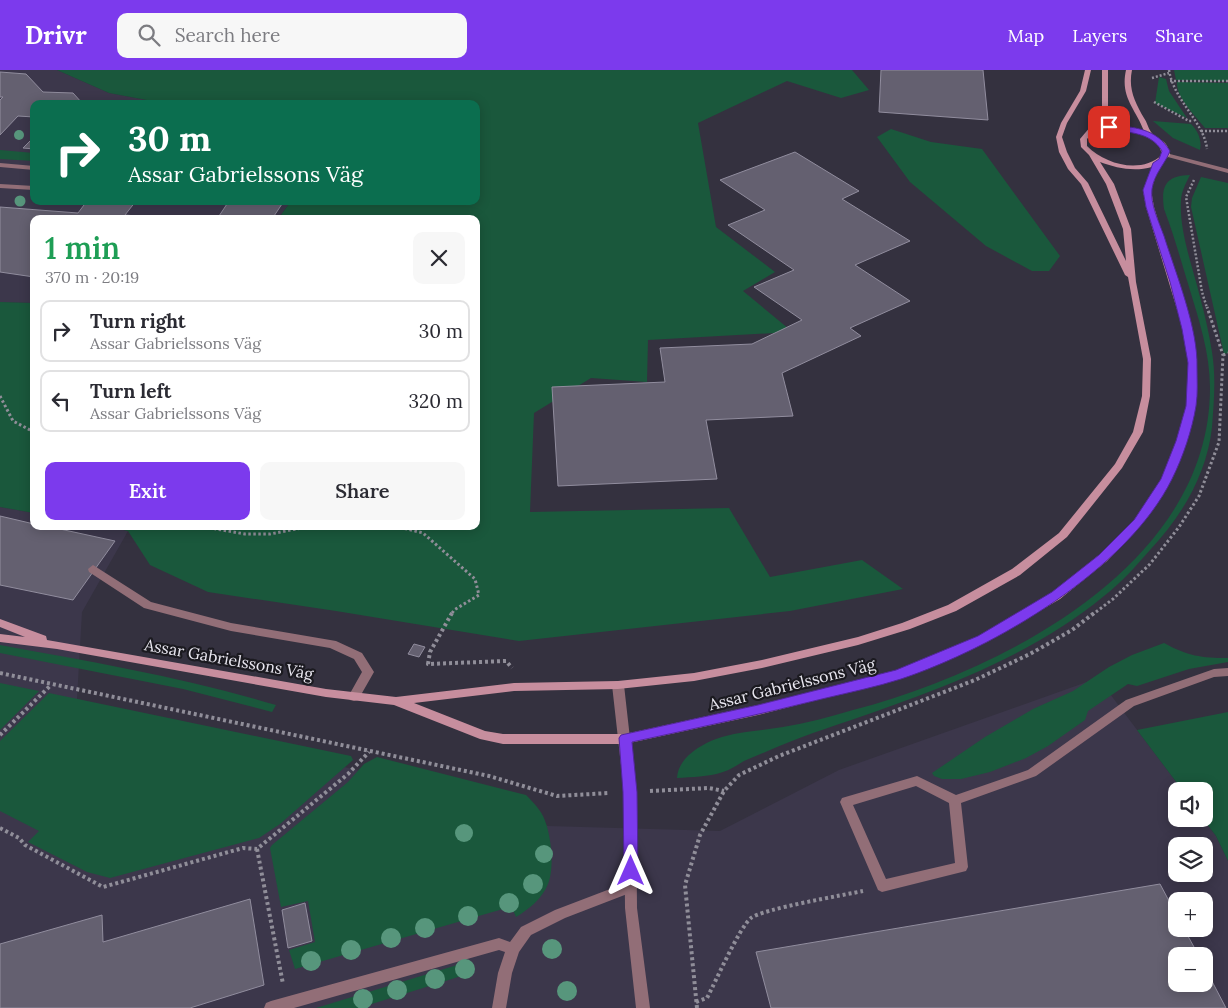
<!DOCTYPE html>
<meta charset="utf-8">
<style>
:root{--surface:#fff;--page:#f7f7f7;--text:#2b2b33;--muted:#7c7c81;--line:#e1e1e2;--accent:#7c3aed}
body{margin:0;font-family:Lora,serif;background:var(--page);color:var(--text);height:100vh;display:flex;flex-direction:column;font-size:19px;white-space:nowrap}
*{box-sizing:border-box;margin:0}
p{font-size:16px;color:var(--muted)}
.icon{flex:none;width:28px;height:28px;fill:none;stroke:currentColor;stroke-width:2;stroke-linecap:round;stroke-linejoin:round}
.map{position:relative;flex:1;overflow:hidden}
.side{position:absolute;left:30px;top:145px;width:450px;height:315px;display:flex;flex-direction:column;background:var(--surface);border-radius:10px;box-shadow:0 2px 12px #0003}
.side>*{flex:none}
.top-card{position:absolute;left:30px;top:30px;width:450px;height:105px;border-radius:10px;box-shadow:0 2px 12px #0003;background:#0b6e4f;color:#fff;overflow:hidden}
.controls{position:absolute;left:1168px;top:712px;display:grid;gap:10px}
.controls a{display:grid;place-items:center;width:45px;height:45px;border-radius:10px;background:var(--surface);box-shadow:0 2px 12px #0003;font-size:25px}
.pin{position:absolute;display:grid;place-items:center;width:42px;height:42px;color:#fff;margin:-21px;border-radius:10px;box-shadow:0 2px 8px #0006}
.me{position:absolute;width:55px;margin:-28px;rotate:0deg;stroke-linejoin:round;filter:drop-shadow(0 0 4px #0008)}
.turn{display:flex;align-items:center;gap:18px;height:105px;padding:0 15px;font-size:22px}
.turn .icon{width:65px;height:65px;stroke-width:2.5}
.turn b{display:block;font-size:35px;line-height:42px}
.round{display:grid;place-items:center;flex:none;width:52px;height:52px;border-radius:10px;background:var(--page)}
.head{display:flex;align-items:center;justify-content:space-between;height:85px;padding:0 15px}
h1{font-size:30px;font-weight:600;line-height:38px;color:#1e9e55}
.action{display:flex;gap:10px;margin-top:auto;padding:10px 15px}
.action a{flex:1;height:58px;border-radius:10px;background:var(--accent);color:#fff;font-size:20px;font-weight:600;line-height:58px;text-align:center}
.action a+a{background:var(--page);color:var(--text)}
ul{padding:0;list-style:none}
li{display:flex;align-items:center;gap:15px;height:62px;margin:0 10px 8px;padding:0 5px;border:2px solid var(--line);border-radius:10px}
li div{flex:1}
li b{display:block;font-size:19px}
li em{font-style:normal}
header{display:flex;align-items:center;gap:30px;box-sizing:border-box;height:70px;padding:0 25px;background:var(--accent);color:#fff}
header strong{font-size:24px}
nav{display:flex;gap:28px;margin-inline-start:auto;font-size:18px}
.search{width:350px;height:45px;background:var(--page);display:flex;align-items:center;gap:12px;box-sizing:border-box;padding:0 18px;border-radius:10px;color:var(--muted);font-size:19px}
.map>svg:first-child{display:block}
.built{fill:#3c374b;fill-rule:evenodd}
.green{fill:#1a583c}
.building{fill:#646070;stroke:#918d9e}
.lines{fill:none;stroke-linecap:round;stroke-linejoin:round}
.path-far2{stroke:#908e99;stroke-width:2.5;stroke-dasharray:2 2;stroke-linecap:butt}
.path-far1{stroke:#908e99;stroke-width:3;stroke-dasharray:2.5 2.5;stroke-linecap:butt}
.path{stroke:#908e99;stroke-width:4;stroke-dasharray:3 3;stroke-linecap:butt}
.lane{fill:#926e77;fill-rule:evenodd}
.street{fill:#926e77;fill-rule:evenodd}
.secondary{fill:#c78e9e;fill-rule:evenodd}
.tree{fill:#57967c}
.route{fill:#7c3aed;stroke:#51269a}
.labels{text-anchor:middle;stroke-width:4.5;stroke-linejoin:round;paint-order:stroke}
.street-label{font-size:16px;fill:#e9e7f0;stroke:#1b1a20}
</style>
<header>
<strong>Drivr</strong>
<div class="search"><svg class="icon" aria-label="search" viewBox="0 0 24 24"><circle cx="10" cy="10" r="6"/><path d="M15 15l6 6"/></svg>Search here</div>
<nav><a>Map</a><a>Layers</a><a>Share</a></nav>
</header>
<div class="map">
<svg width="1228" height="938" viewBox="0 0 1228 938">
<rect width="100%" height="100%" fill="#34313f"/>
<path class="built" d="M0 0H57L109 23 168 34H34V131H291L278 149H34V233L0 232Z
M0 437 34 443V456H105L128 461 82 542 77 629 415 715 548 756 720 761 839 700 1098 608 1183 721H1176V749H1203L1216 766 1228 791V938H0ZM1176 776H1204V804H1176ZM1176 831H1204V859H1176ZM1176 886H1204V914H1176Z"/>
<path class="green" d="M57 0H852L869 20 841 28 787 11 698 53 716 157 775 202 743 221 789 259 774 263 648 270 647 312 591 308 534 343 530 442 729 438 770 507 862 490 903 519 790 541 519 571 336 541 208 522 150 495 128 461 105 456H476V149H278L291 131H476V34H168L109 23Z
M1174 0H1228V11L1176 10Z
M1159 7 1166 9 1169 21 1187 48 1155 33Z
M1177 12 1228 13V58H1205C1196 46 1176 28 1177 12Z
M1153 51 1191 54C1198 61 1202 70 1200 80L1173 68Z
M891 59 931 72 982 79 1060 186 1049 201H1032L986 176 910 112 877 67Z
M0 80 34 83V91L0 89Z
M1190 105C1186 113 1181 122 1181 131 1179 161 1193 198 1200 227 1205 245 1209 264 1212 282 1216 306 1214 332 1212 357 1207 404 1182 446 1150 480 1136 496 1121 513 1104 526 1022 594 912 629 813 663 790 671 766 682 744 691 737 695 730 700 723 702 708 707 692 707 677 708 678 688 700 675 716 669 738 661 760 661 783 657 806 653 830 647 853 640 1001 601 1210 496 1210 318 1210 283 1199 250 1189 217 1181 191 1174 165 1164 139 1161 116 1165 106 1190 105Z
M1201 107 1228 113V283L1224 284 1191 137 1192 128Z
M0 232 34 233V443L0 437Z
M1164 573C1188 586 1201 588 1228 588V592L1189 599 1137 616 1128 614 1088 641 1085 650 1048 676 1026 688 990 702 961 709H942L934 706 932 703 985 667 1033 639 1073 621 1109 597 1132 585Z
M0 575C93 592 186 608 276 635L272 642 183 619 0 583Z
M0 613 39 621 0 660Z
M49 623 351 686 353 690 280 754 259 768 110 808 87 802 28 772 39 761 0 741V671Z
M1228 642V791L1216 766 1203 749 1204 721H1183L1137 660Z
M377 687 526 725C532 731 539 738 543 746 551 762 555 797 548 814 542 829 529 839 516 847L512 838 503 839 295 899 289 880 315 872 308 831 281 837 270 778 272 775 348 712 364 694Z
M467 892 471 903 359 938H316Z"/>
<path class="building" d="M881 0H983L988 50 879 42Z
M0 2 26 4 43 22 73 23 83 34H34V47L18 46 0 65V30L3 27H0Z
M34 67V79L23 78Z
M795 82 859 121 842 129 910 171 855 195 910 231 850 258 861 266 782 303 793 346 706 350 717 409 558 416 552 317 665 312 660 278 752 274 802 250 754 217 794 200 728 155 765 140 720 110Z
M87 131H136L125 145 171 149H34V207L0 202V137L78 143Z
M229 131H284L272 149H217Z
M0 446 34 454V456H46L115 471 73 530 0 515Z
M414 574 425 577 419 587 408 584Z
M1160 814 1176 844V859H1184L1199 886H1176V914H1204V896L1226 938H771L756 882Z
M250 829 264 915 190 938H0V874L102 845 103 872Z
M305 833 312 871 288 878 282 840Z"/>
<g class="lines">
<path class="path-far2" d="M1169 0C1174 31 1204 52 1207 79
M1152 8 1169 3
M1170 11H1228
M1154 32 1189 51H1193
M1201 61H1228
M1194 110 1186 127 1202 222 1207 238"/>
<path class="path-far1" d="M1223 285 1228 283
M0 326 13 351 34 362
M199 456 245 464H270L312 456
M395 456 423 463 475 509 479 525 454 540 451 545
M1092 545 1113 529 1150 494 1179 457 1199 426 1219 372 1223 285 1207 237"/>
<path class="path" d="M452 543 430 582 428 594 506 591 512 598
M0 603 489 706 557 726 609 723
M0 665 51 615
M650 721 709 718 724 721
M0 758 19 768 25 775 103 817 243 778 257 779 348 704 369 682
M257 779 283 914
M696 932 707 928C716 911 739 858 751 848 762 839 844 825 863 821
M697 938 685 815 700 765 724 721 739 705 779 686 975 610 1030 584 1072 560 1094 543"/>
<path class="lane" d="M93 495 151 532 231 553 336 571 362 583 374 602 358 630 354 631 350 630 348 627 362 602 354 589 330 578 231 561 144 538 89 502 88 499Z
M631 811 635 813 637 817 635 821 565 848 531 865 519 882 512 903 506 938H492L498 903 505 882 499 880 294 938H264L266 933 271 931 499 868 510 872 521 857 555 840Z"/>
<path class="street" d="M1166 83 1228 99V103L1164 86V84Z
M0 93 34 96V100L0 97Z
M0 114 34 116V120L0 118Z
M1228 598V606L1214 607 1134 636 1036 706 961 733 968 797 966 801 882 822 878 820 840 732 842 728 917 706 956 725 1028 700 1126 630 1214 599ZM916 716 949 733 955 793 886 809 853 735Z
M618 611 622 612 624 615 636 722 637 838 650 938H636L625 838 624 722 612 615 614 612Z"/>
<path class="secondary" d="M1085 0H1091L1086 21 1067 53 1062 67 1067 82 1075 98 1088 113 1126 191 1123 159 1106 114 1089 85 1081 77 1080 69 1102 43V0H1108V43L1096 58 1109 55 1144 61C1135 38 1120 27 1126 0H1132C1128 19 1135 32 1144 48 1147 52 1148 58 1151 62 1158 72 1167 67 1170 85L1160 94 1151 120 1154 137 1191 259 1197 293 1195 335 1187 371 1171 410 1141 455 1107 491 1060 529 987 572 899 609 758 645 625 674H503L480 669 394 635 326 627 57 579 0 572V564L25 567 0 557V549L46 566 47 570 326 619 396 627 514 613 618 611 694 603 762 590 858 567 902 553 948 535 1012 499 1059 463 1115 394 1133 362 1142 326 1143 289 1128 207 1125 205 1081 114 1068 99 1059 82 1056 67 1061 53 1080 21ZM1109 59C1127 61 1159 62 1162 85 1141 104 1106 95 1087 76V69L1092 63ZM1100 92C1116 98 1134 102 1152 97L1143 120 1146 137 1183 259 1189 293 1187 335 1177 371 1161 410 1135 451 1099 485 1052 523 979 566 897 601 758 635 625 664H503L485 661 414 633 514 621 618 619 694 611 762 598 858 575 910 559 956 541 1020 505 1067 467 1122 398 1143 362 1150 326 1151 289 1136 212 1131 159 1114 114Z"/>
</g>
<g class="tree">
<circle cx="19" cy="65" r="5"/>
<circle cx="20" cy="131" r="5.5"/>
<circle cx="464" cy="763" r="9"/>
<circle cx="544" cy="784" r="9"/>
<circle cx="533" cy="814" r="10"/>
<circle cx="509" cy="833" r="10"/>
<circle cx="468" cy="846" r="10"/>
<circle cx="425" cy="858" r="10"/>
<circle cx="391" cy="868" r="10"/>
<circle cx="552" cy="879" r="10"/>
<circle cx="351" cy="880" r="10"/>
<circle cx="311" cy="891" r="10"/>
<circle cx="465" cy="899" r="10"/>
<circle cx="435" cy="909" r="10"/>
<circle cx="397" cy="920" r="10"/>
<circle cx="567" cy="921" r="10"/>
<circle cx="363" cy="929" r="10"/>
</g>
<path class="route" d="M1109 55C1134 57 1156 58 1170 81 1165 94 1154 104 1152 119 1150 134 1159 152 1164 166 1176 204 1198 258 1197 297 1197 310 1198 323 1196 336 1192 360 1183 387 1172 409 1127 500 994 578 901 609 876 617 851 622 826 628 762 644 697 658 632 672L637 722 638 801 636 806 631 807 626 806 624 801 623 722 619 668 621 665 758 635 896 600 978 566 1052 522 1099 485 1134 450 1161 409 1176 371 1186 336 1188 293 1182 259 1170 212 1146 137 1143 120 1153 93 1159 89 1162 81C1150 61 1127 63 1106 59L1105 57Z"/>
<g class="labels">
<g class="street-label">
<text transform="translate(229 589) rotate(10)" y="6">Assar Gabrielssons Väg</text>
<text transform="translate(792 614) rotate(-14)" y="6">Assar Gabrielssons Väg</text>
</g>
</g>
</svg>
<div class="controls">
<a><svg class="icon" aria-label="sound" viewBox="0 0 24 24"><path d="M4 9h4l5-4v14l-5-4H4zM17 9q2 3 0 6"/></svg></a>
<a><svg class="icon" aria-label="layers" viewBox="0 0 24 24"><path d="M12 4l9 5-9 5-9-5zM3 14l9 5 9-5"/></svg></a>
<a>+</a>
<a>−</a>
</div>
<div class="pin" style="left:1109px;top:57px;background:#d93025"><svg class="icon" aria-label="arrive" viewBox="0 0 24 24"><path d="M6 21V4h12l-3 4 3 4H6"/></svg></div>
<svg class="me" style="left:631px;top:801px" viewBox="-20 -20 40 40"><path d="M0-17L14 15 0 8-14 15z" fill="#7c3aed" stroke="#fff" stroke-width="4"/></svg>
<div class="top-card">
<div class="turn"><svg class="icon" aria-label="right" viewBox="0 0 24 24"><path d="M7 20v-9h11M14 6l5 5-5 5"/></svg><div><b>30 m</b>Assar Gabrielssons Väg</div></div>
</div>
<section class="side">
<div class="head"><div><h1>1 min</h1><p>370 m · 20:19</p></div><a class="round"><svg class="icon" aria-label="close" viewBox="0 0 24 24"><path d="M6 6l12 12M18 6L6 18"/></svg></a></div>
<ul>
<li><svg class="icon" aria-label="right" viewBox="0 0 24 24"><path d="M7 20v-9h11M14 6l5 5-5 5"/></svg><div><b>Turn right</b><p>Assar Gabrielssons Väg</p></div><em>30 m</em></li>
<li><svg class="icon" aria-label="left" viewBox="0 0 24 24"><path d="M17 20v-9H6M10 6l-5 5 5 5"/></svg><div><b>Turn left</b><p>Assar Gabrielssons Väg</p></div><em>320 m</em></li>
</ul>
<div class="action"><a>Exit</a><a>Share</a></div>
</section>
</div>
